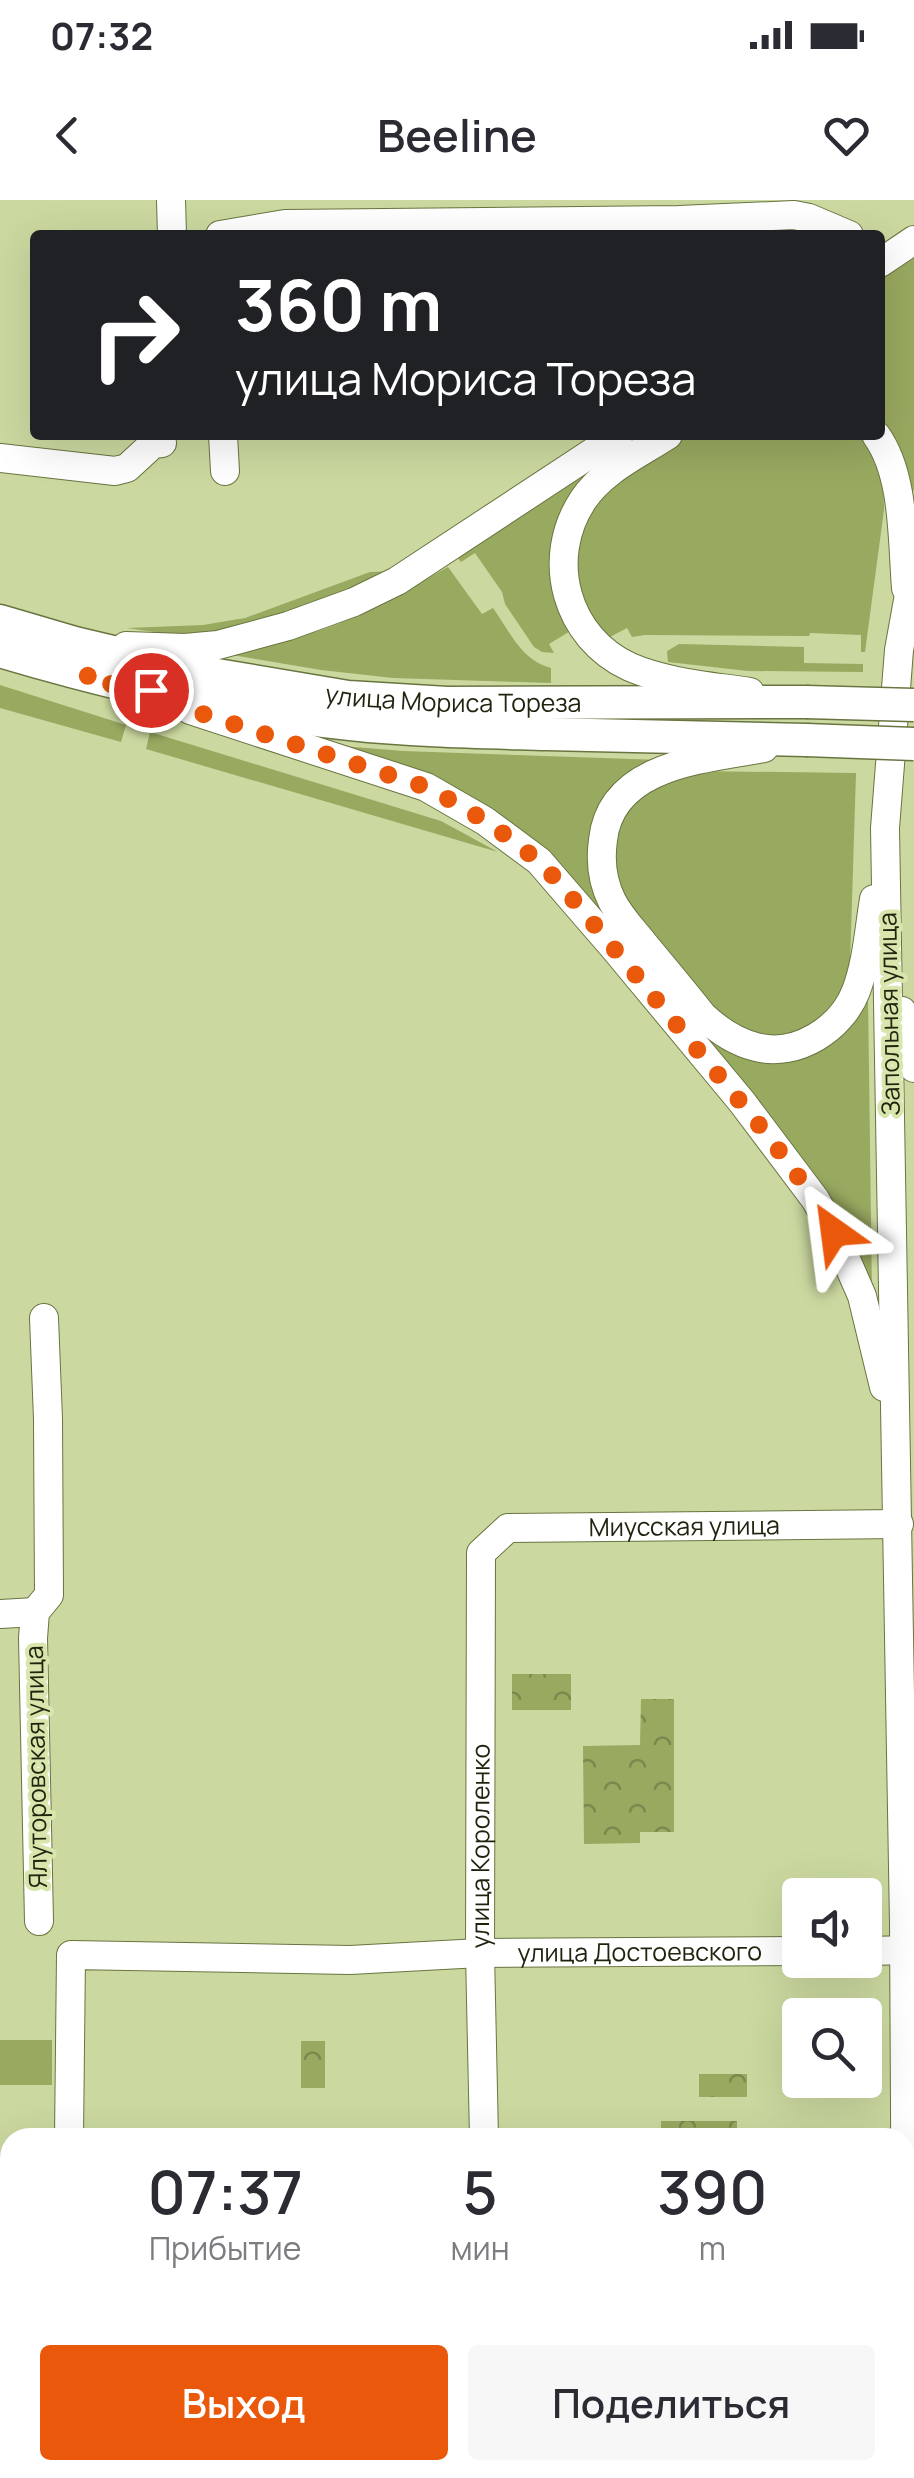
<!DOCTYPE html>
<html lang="ru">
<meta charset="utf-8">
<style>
:root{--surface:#fff;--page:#f7f7f7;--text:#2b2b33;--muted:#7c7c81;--accent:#ea580c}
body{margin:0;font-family:Manrope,sans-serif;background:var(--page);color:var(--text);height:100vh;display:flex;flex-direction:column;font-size:38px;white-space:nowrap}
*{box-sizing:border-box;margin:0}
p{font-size:32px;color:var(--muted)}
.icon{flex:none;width:55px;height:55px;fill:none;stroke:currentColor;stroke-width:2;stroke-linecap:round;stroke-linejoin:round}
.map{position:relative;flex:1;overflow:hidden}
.drawer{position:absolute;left:0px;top:1928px;width:915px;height:352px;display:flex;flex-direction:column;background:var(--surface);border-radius:30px 30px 0 0;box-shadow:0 10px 40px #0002}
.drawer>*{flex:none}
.top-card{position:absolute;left:30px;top:30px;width:855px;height:210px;border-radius:10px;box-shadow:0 10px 40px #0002;background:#202124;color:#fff;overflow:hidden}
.fabs{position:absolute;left:782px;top:1678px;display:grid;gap:20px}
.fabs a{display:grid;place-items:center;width:100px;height:100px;border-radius:10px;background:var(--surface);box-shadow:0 10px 40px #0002;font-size:50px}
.pin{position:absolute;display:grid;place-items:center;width:85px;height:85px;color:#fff;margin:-42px;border:5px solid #fff;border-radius:50%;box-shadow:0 2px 10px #0007}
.me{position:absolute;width:110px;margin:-55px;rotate:329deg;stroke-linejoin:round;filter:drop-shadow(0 0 8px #0008)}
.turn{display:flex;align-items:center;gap:35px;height:210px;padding:0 40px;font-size:45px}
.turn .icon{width:130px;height:130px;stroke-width:2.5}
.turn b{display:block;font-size:70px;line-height:85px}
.eta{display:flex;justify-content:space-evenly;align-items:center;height:170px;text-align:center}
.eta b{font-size:60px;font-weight:600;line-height:70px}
.primary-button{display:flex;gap:20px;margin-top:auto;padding:20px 40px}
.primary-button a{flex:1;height:115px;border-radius:10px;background:var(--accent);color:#fff;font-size:40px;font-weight:600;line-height:115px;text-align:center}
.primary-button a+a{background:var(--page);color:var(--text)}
.status{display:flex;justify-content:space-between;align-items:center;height:70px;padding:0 50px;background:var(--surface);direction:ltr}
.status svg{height:28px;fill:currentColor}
header{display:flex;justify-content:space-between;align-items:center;height:130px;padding:0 40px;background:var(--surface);font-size:45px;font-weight:600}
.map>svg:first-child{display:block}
.grass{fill:#98a960}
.forest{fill:url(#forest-crowns)}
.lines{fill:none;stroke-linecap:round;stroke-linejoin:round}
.minor-casing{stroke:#697540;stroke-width:30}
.major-casing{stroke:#697540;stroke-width:35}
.minor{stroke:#fff;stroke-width:28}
.major{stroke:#fff;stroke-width:32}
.major-bridge-casing{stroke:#697540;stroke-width:35;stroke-linecap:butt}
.major-bridge{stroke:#fff;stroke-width:32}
.route{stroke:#ea580c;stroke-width:18;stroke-dasharray:0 32.4}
.labels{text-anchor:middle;stroke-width:8;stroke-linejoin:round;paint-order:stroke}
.street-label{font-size:25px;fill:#1f240e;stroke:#d8e6ad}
</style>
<div class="status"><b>07:32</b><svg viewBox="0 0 49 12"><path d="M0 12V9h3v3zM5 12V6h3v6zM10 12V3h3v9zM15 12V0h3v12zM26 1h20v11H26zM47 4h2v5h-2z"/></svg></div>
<header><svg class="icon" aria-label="back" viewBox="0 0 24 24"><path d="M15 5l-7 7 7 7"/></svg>Beeline<svg class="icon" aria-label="heart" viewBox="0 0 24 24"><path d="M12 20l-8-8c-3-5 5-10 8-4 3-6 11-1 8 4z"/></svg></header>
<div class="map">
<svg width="914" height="2278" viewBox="0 0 914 2278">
<defs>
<pattern id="forest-crowns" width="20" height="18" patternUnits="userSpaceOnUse" patternTransform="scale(2.5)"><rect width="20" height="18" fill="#98a960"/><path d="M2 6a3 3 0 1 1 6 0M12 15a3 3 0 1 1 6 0" fill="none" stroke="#7b894e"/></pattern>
</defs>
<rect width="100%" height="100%" fill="#cbd9a0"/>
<path class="grass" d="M914 56V289L911 296 891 236 880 222V78Z
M687 235H859C876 257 885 281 884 310L865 452H861V435L810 433 809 436 645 435 632 437 627 428 608 438C600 428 589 417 584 406 580 397 579 385 578 375 565 303 637 268 687 235Z
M594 269 582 282 572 430 549 444 554 453 542 452 534 447 505 404 502 392 475 353 461 362 458 358Z
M448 367 482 414 493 408C510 432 521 460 551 468V483L393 478 321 470 226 454C263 445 302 438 338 424 376 409 412 387 448 367Z
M394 371 337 398 212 435 168 434 127 428 203 425 245 418 370 372Z
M679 444 804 447V463L863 464V472L748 471 668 462 667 451Z
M0 485 126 525 121 542 0 508Z
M150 532 441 621 498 652 146 549Z
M330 545 403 551 661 560 618 583 610 718 583 694Z
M691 571 856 573 850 765 848 780 828 814 806 829 782 837 755 835 711 810 616 687 614 631 643 591Z
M868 796 872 1094 714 854 697 825 754 859Z
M0 1840H52V1885H0Z"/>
<path class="forest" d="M512 1474H571V1510H512Z
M641 1499H674V1632H640V1643L584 1644 583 1546 640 1545Z
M301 1841H325V1888H301Z
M699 1874H747V1897H699Z
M661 1921H737V1937H661Z"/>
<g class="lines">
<defs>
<g id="minor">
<path d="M171 0 172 35"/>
<path d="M220 35 285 24 679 20 794 15 809 18 849 35"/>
<path d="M880 63 914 40"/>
<path d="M223 235 225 271"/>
<path d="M668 235C639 254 603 270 583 300 544 359 566 438 630 467 667 483 711 486 750 492"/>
<path d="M876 235C905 275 902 340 906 388"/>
<path d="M0 258 115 271 127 268 153 244 162 243"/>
<path d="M126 446 185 448 218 445 288 426 354 402 397 381 619 235"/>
<path d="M190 510 426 587 485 621 539 661 615 749 742 902 815 999 834 1032 862 1096 884 1187"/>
<path d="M764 548C705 559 611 564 603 640 600 661 602 681 612 701 620 717 633 730 644 744 664 768 684 792 703 816 718 830 736 842 756 847 797 858 842 828 856 791 867 762 869 729 874 699"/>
<path d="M902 811 914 868"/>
<path d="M0 1414 35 1412"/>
<path d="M39 1721 33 1438 35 1412 49 1395 48 1219 44 1118"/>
<path d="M865 1751 914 1750"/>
<path id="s1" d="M69 1938 71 1755 350 1760 480 1753 800 1751"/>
<path id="s2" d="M484 1938 480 1753 481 1353 508 1328 899 1324"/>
<path d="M0 2204H10"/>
<path d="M661 2270V2278"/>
<path d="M56 2278V2270"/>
<path d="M907 2278 904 1725 885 628 899 450 914 367"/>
</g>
<g id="major">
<path id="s3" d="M0 421 75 443 193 471 348 497 447 503 806 502"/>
<path d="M0 451C114 485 232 512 350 524 415 531 481 532 547 534 634 536 720 538 806 540"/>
</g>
</defs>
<use href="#minor" class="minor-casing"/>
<use href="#major" class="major-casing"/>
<use href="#minor" class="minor"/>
<use href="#major" class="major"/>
<defs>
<path id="major-bridge" d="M806 502 914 505
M806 540 914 544"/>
</defs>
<use href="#major-bridge" class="major-bridge-casing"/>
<use href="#major-bridge" class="major-bridge"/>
</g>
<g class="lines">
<path class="route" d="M151 490 84 475 426 587C472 611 517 639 553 676 603 734 651 794 700 853 748 911 796 967 834 1032"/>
</g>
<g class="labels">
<g class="street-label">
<text dy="9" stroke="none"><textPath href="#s3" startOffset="462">улица Мориса Тореза</textPath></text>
<text transform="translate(889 814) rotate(-91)" y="9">Запольная улица</text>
<text dy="9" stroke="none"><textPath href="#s2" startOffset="798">Миусская улица</textPath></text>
<text transform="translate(36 1567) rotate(-91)" y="9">Ялуторовская улица</text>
<text dy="9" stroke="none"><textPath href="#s2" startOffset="292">улица Короленко</textPath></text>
<text dy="9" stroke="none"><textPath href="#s1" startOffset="752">улица Достоевского</textPath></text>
</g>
</g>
</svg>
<div class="fabs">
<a><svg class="icon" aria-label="sound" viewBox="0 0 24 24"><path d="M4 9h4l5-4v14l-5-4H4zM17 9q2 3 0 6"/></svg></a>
<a><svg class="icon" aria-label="search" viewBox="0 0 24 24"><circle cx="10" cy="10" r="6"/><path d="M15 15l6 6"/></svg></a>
</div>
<div class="pin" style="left:151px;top:490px;background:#d93025"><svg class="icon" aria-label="arrive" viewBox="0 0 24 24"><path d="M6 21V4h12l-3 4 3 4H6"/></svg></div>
<svg class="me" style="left:834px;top:1032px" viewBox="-20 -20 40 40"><path d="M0-17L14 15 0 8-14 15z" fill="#ea580c" stroke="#fff" stroke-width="4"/></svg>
<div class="top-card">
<div class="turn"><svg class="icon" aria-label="right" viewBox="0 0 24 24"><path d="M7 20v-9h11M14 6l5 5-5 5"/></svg><div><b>360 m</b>улица Мориса Тореза</div></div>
</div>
<section class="drawer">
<div class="eta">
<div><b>07:37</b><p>Прибытие</p></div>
<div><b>5</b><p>мин</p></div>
<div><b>390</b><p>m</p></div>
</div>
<div class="primary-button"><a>Выход</a><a>Поделиться</a></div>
</section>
</div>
